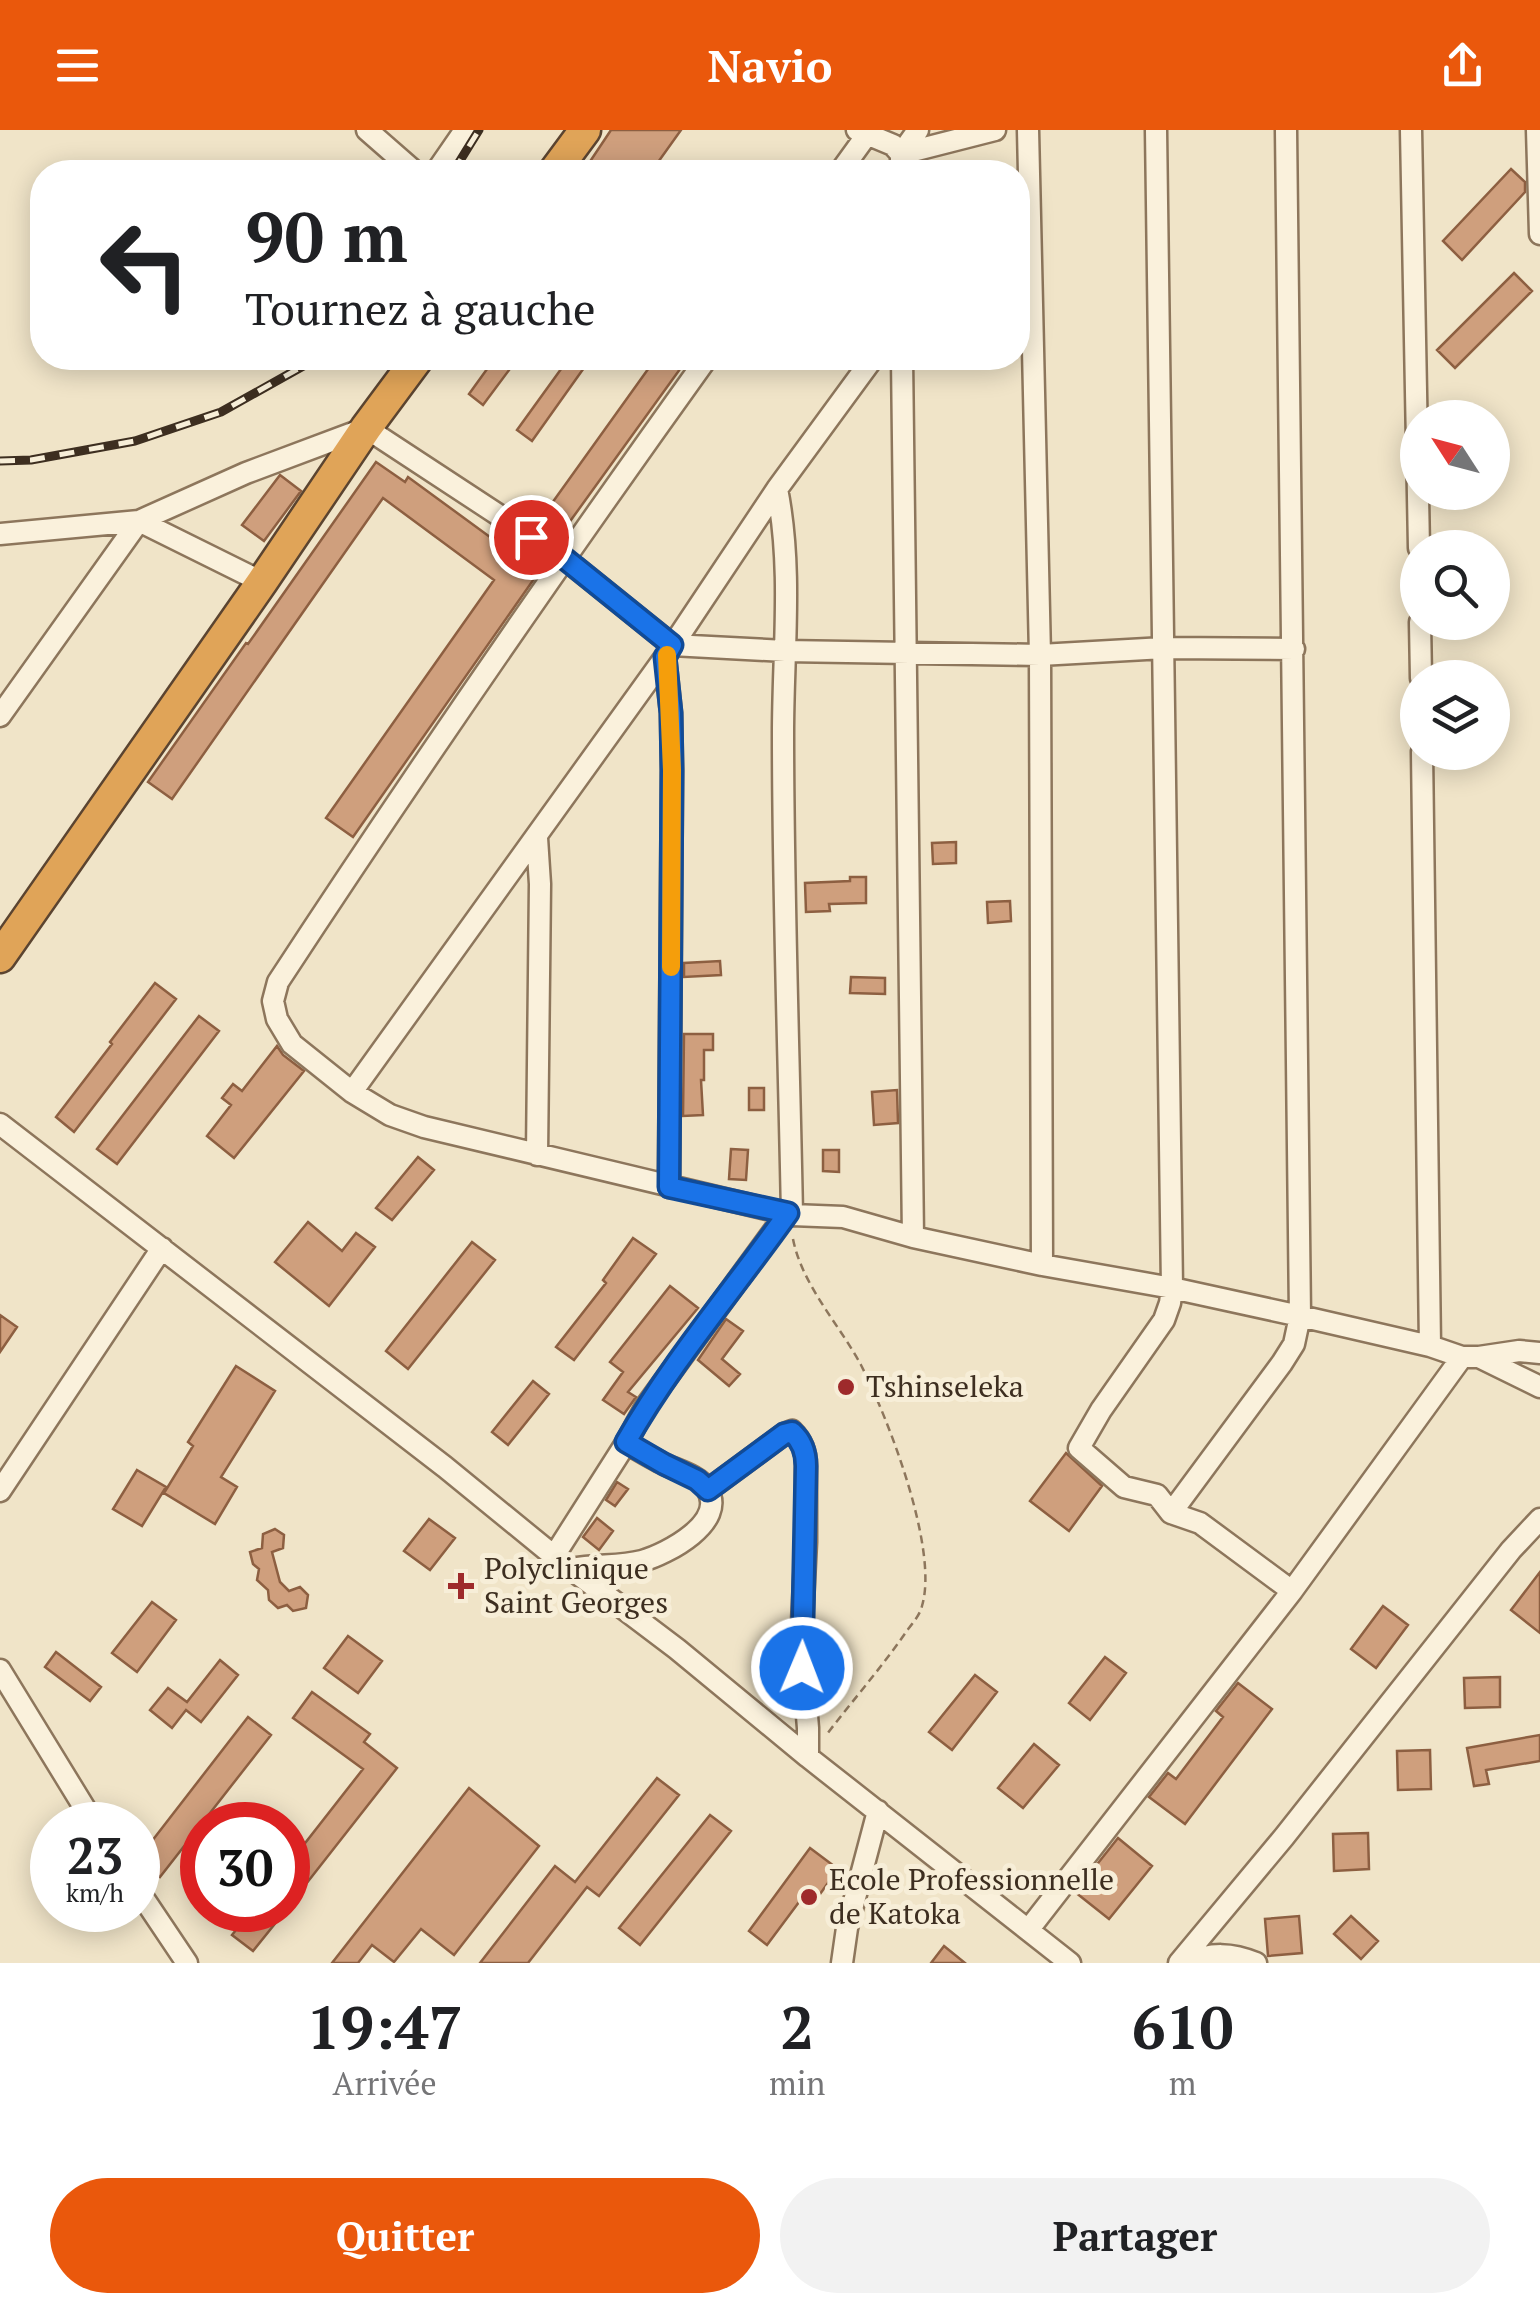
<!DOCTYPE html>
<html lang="fr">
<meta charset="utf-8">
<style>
:root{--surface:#fff;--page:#f2f2f2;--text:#202124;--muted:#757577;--accent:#ea580c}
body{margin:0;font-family:"PT Serif",serif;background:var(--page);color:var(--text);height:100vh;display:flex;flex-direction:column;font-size:38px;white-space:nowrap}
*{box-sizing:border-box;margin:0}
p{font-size:32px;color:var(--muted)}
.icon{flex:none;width:55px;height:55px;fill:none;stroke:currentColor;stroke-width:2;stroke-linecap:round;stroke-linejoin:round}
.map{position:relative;height:1833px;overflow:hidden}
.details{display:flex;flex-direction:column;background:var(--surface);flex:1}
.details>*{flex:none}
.hud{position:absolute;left:30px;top:30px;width:1000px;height:210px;border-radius:40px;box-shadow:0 5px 25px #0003;background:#fff;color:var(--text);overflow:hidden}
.needle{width:65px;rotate:306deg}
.tools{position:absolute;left:1400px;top:270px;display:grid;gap:20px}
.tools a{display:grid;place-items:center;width:110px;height:110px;border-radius:50%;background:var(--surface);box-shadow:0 5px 25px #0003;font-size:50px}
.speed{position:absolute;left:30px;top:1672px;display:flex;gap:20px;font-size:50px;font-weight:700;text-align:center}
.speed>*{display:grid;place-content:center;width:130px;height:130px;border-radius:50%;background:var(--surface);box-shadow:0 5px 25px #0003;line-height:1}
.speed small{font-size:25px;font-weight:400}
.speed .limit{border:15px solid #d22;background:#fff;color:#111}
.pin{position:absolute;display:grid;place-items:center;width:85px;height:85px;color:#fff;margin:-42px;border:5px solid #fff;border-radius:50%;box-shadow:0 2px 10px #0007}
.me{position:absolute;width:110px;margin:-55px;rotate:1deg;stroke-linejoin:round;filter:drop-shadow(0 0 8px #0008)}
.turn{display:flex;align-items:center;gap:35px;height:210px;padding:0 50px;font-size:45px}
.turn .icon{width:130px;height:130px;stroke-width:2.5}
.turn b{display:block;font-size:70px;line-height:85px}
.eta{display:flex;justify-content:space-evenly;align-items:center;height:170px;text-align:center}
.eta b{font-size:60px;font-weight:700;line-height:70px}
.cta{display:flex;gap:20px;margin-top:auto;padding:20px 50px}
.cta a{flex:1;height:115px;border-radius:60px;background:var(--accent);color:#fff;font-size:40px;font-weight:700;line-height:115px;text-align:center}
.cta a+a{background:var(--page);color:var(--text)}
header{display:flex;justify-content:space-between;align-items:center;height:130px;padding:0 50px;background:var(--accent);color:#fff;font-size:45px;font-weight:700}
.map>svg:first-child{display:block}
.building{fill:#cf9f7d;stroke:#8d5f41;stroke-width:2.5}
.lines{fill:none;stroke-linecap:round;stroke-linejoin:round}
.minor-casing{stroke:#8d765c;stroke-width:25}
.highway-casing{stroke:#5b4430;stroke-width:35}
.path{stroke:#8d765c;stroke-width:2.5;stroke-dasharray:8 5;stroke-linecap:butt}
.minor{stroke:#faf1dc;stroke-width:20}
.highway{stroke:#e0a458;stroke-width:30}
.rail-casing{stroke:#3d2e20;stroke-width:9}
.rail{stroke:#f7eed8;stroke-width:5;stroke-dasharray:15;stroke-linecap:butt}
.route-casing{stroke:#114b97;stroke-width:25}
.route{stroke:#1a73e8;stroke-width:18}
.slow{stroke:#f59e0b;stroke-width:18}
.poi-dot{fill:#9e2a2b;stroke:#f7eed8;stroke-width:4}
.labels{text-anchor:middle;stroke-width:10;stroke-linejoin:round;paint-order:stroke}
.poi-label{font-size:30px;fill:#3d2e20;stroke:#f7eed8;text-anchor:start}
</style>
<header><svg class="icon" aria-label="menu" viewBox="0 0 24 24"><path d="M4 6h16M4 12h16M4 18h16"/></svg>Navio<svg class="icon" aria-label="share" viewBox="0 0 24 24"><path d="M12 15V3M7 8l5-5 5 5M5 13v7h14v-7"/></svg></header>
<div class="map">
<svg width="1540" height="1833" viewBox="0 0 1540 1833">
<rect width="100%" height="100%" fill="#f0e4c8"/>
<path class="building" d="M611 0H681L651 42H583Z
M1511 39 1525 52V62L1462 130 1443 111Z
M1514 143 1532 161 1455 238 1437 220Z
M495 228H518L483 275 469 264Z
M569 228H591L532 311 517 300Z
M656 228H688L558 408 537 394Z
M376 332 405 352 408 347 505 418 507 415 541 439 353 707 326 688 494 450 383 368 172 669 148 652 246 513 248 514Z
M280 345 301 361 264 411 242 395Z
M956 712V733L933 734 932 713Z
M850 747H866V773L829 774 830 781 806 782 805 753 850 751Z
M1010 771 1011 791 988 793 987 772Z
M720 831 721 845 684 847V833Z
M851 847 885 848V864L850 863Z
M155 853 176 869 74 1002 56 987 112 914 110 912Z
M199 886 219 901 117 1034 97 1019Z
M684 904H713V920H704V950H701L703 985 683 986Z
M277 916 283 925 304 941 234 1028 207 1006 231 975 222 968 233 954 242 961Z
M749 958H764V980H749Z
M897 960 898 993 874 995 872 962Z
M731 1019 748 1020 746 1050 729 1049Z
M823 1020H839V1042L823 1041Z
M418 1027 434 1040 392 1090 376 1078Z
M308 1092 342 1121 356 1103 375 1117 329 1176 275 1132Z
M633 1108 656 1124 574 1230 556 1217 606 1153 603 1150Z
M472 1112 495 1130 408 1239 386 1221Z
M670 1156 698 1178 628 1262 636 1267 624 1284 603 1270 623 1242 610 1232Z
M0 1185 17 1197 0 1222Z
M726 1189 743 1201 722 1229 740 1244 729 1256 698 1230Z
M236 1236 275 1261 221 1347 237 1357 215 1394 164 1363 193 1316 188 1312Z
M533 1251 549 1264 508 1315 492 1302Z
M1066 1323 1102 1356 1069 1401 1030 1371Z
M137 1340 166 1357 142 1396 113 1379Z
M617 1352 628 1359 615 1376 606 1370Z
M597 1388 613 1401 599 1420 583 1407Z
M429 1389 455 1408 430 1440 404 1421Z
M275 1399 284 1405 283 1418 272 1422 280 1452 289 1461 300 1457 308 1465 306 1478 293 1481 287 1475 278 1478 269 1470 268 1460 257 1450 259 1439 253 1434 250 1422 262 1418 263 1404Z
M1540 1442V1503L1511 1480Z
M152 1472 176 1490 137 1542 112 1523Z
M1383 1476 1408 1495 1376 1538 1351 1519Z
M348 1506 382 1531 358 1563 324 1538Z
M56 1522 101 1557 90 1571 45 1537Z
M1105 1527 1126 1543 1090 1590 1069 1573Z
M220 1530 238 1545 201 1592 186 1580 172 1598 150 1580 168 1558 187 1572Z
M975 1545 997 1562 952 1620 929 1602Z
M1500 1547V1577L1465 1578 1464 1548Z
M1238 1553 1272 1579 1185 1694 1149 1667 1168 1643 1176 1649 1223 1587 1216 1581Z
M312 1562 370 1604 364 1612 397 1638 288 1777V1735L363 1639 293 1588Z
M248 1587 271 1605 160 1747 138 1729Z
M1540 1605V1631L1486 1640 1489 1654 1474 1656 1467 1618Z
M1034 1614 1059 1635 1023 1678 998 1658Z
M1430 1620 1431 1659 1398 1660 1397 1621Z
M657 1648 679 1665 599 1766 587 1757 528 1833H480L555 1736 575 1752Z
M469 1658 539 1716 454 1825 421 1799 394 1832 372 1815 358 1833H332Z
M710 1685 731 1701 640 1815 619 1798Z
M1368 1703 1369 1739 1334 1741 1333 1704Z
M1118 1708 1152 1736 1109 1789 1075 1762Z
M810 1718 838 1739 815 1771 805 1764 767 1815 749 1801Z
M252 1780H286L253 1821 232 1805Z
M1299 1786 1302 1823 1268 1826 1265 1789Z
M1351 1786 1378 1811 1361 1829 1334 1804Z
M944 1816 965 1833H931Z"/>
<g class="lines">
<defs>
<path id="minor" d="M367 0 415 42
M857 0 893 15 901 24
M1028 0 1040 525 1042 1135
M1156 0 1172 1158 1170 1173 1164 1190 1101 1280 1079 1318 1124 1357 1157 1365 1171 1383 1200 1393 1292 1461
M1411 0 1419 418
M1537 0 1540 104
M901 24 995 0
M436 42 465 0
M840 42 866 6
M901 42V24L918 0
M707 228C560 433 416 641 278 852L273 871 277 889 292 914 352 962 390 985 424 997 792 1085 843 1087 913 1107 1042 1135 1172 1158 1300 1186 1430 1216 1462 1227H1479L1519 1221 1540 1223
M902 228 913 1107
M777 359C793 439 783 522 783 603 783 764 789 925 792 1085
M0 404 139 391 246 343 366 298 564 428 672 515 785 521 1040 525 1164 518 1294 519
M1420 492 1421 548
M665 527 671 583 672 640 669 1057
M0 586 139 391 262 452
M1422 622 1430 1216
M352 962 665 527 777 359 873 228
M0 994 445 1337 554 1426 677 1519 808 1627 1070 1833
M537 1025 540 754 537 708
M1479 1227 1540 1257
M708 1360 784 1304 792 1301C802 1311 806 1321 806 1335V1412L801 1512 808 1598V1627
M0 1361 162 1118
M1171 1383 1282 1233 1294 1214 1300 1186 1286 0
M554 1426 626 1313 646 1276 787 1083
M572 1439C595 1434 619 1437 642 1431 667 1424 728 1392 707 1359 697 1344 674 1340 660 1332 648 1326 637 1319 626 1313
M0 1540 95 1695
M138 1760 187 1833
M1029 1799 1292 1461 1462 1227
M842 1833 847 1798 878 1681
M1179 1833 1284 1707 1511 1420 1540 1389
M1187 1833C1211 1822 1232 1823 1256 1833"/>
<path id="highway" d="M554 42 585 0
M0 827 262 452 366 298 418 228"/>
</defs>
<use href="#minor" class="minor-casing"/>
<use href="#highway" class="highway-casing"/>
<path class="path" d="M793 1109C802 1155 839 1194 861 1235 888 1288 939 1419 922 1476 920 1485 912 1494 906 1502 882 1537 853 1570 827 1604"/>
<use href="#minor" class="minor"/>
<use href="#highway" class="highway"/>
<defs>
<path id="rail" d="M453 42 479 0
M0 331 31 330 135 311 221 282 305 235 312 228"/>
</defs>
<use href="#rail" class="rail-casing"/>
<use href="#rail" class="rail"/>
</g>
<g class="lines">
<defs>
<path id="route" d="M531 407 564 428 672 515 665 527 671 583 672 640 669 1057 788 1083C734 1159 672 1231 626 1312L664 1334 697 1350 708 1360 784 1304 792 1302C802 1311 806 1322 806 1336L802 1538"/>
</defs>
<use href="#route" class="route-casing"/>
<use href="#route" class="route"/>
<path class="slow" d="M667 525 672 640 671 837"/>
</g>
<g class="poi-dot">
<circle cx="846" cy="1257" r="10"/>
<path d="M456 1441h10v10h10v10h-10v10h-10v-10h-10v-10h10z"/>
<circle cx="809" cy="1767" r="10"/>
</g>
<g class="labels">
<g class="poi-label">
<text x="866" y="1267">Tshinseleka</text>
<text x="484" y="1449">Polyclinique<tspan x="484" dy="34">Saint Georges</tspan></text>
<text x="829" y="1760">Ecole Professionnelle<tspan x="829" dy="34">de Katoka</tspan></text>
</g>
</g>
</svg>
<div class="tools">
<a><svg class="needle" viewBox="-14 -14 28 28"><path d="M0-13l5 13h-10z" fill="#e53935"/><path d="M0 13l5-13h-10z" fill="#757577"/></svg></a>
<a><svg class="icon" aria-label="search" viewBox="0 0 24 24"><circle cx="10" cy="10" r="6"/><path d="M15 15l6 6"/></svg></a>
<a><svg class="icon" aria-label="layers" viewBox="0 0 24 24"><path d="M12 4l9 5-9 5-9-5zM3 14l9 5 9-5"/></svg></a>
</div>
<div class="speed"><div>23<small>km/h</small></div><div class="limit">30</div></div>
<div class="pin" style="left:531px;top:407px;background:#d93025"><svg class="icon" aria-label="arrive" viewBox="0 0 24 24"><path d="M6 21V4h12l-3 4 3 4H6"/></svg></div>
<svg class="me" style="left:802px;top:1538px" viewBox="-20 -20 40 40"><circle r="17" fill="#1a73e8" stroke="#fff" stroke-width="3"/><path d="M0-11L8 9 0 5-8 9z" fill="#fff"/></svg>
<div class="hud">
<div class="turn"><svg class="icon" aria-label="left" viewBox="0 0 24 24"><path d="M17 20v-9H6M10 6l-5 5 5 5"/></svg><div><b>90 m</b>Tournez à gauche</div></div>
</div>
</div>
<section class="details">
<div class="eta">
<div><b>19:47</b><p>Arrivée</p></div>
<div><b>2</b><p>min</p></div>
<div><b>610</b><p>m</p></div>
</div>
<div class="cta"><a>Quitter</a><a>Partager</a></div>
</section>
